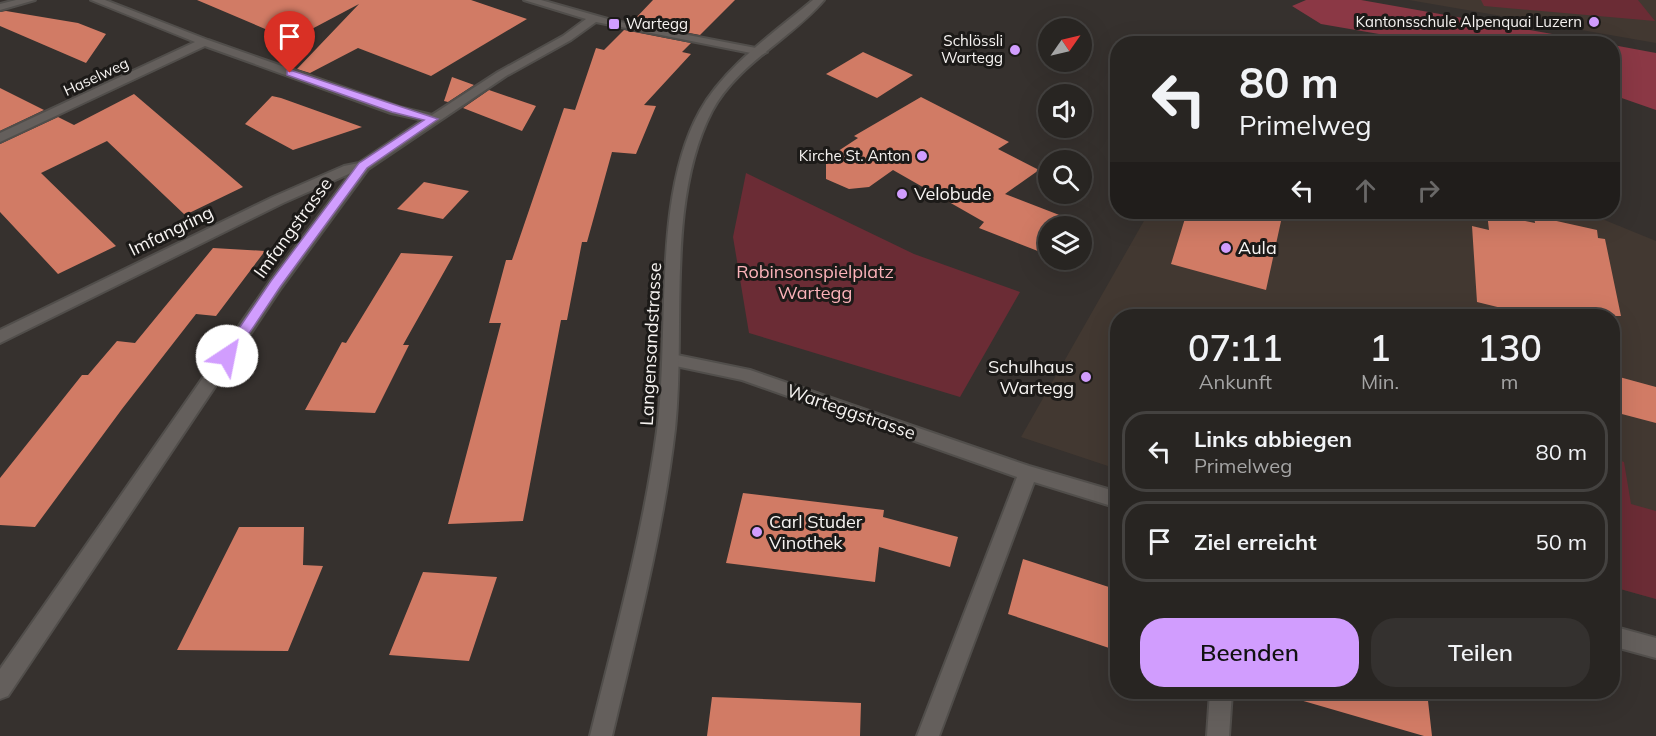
<!DOCTYPE html>
<html lang="de">
<meta charset="utf-8">
<style>
:root{--surface:#282522;--page:#34312f;--text:#f1f3f6;--muted:#a5a5a5;--line:#444240;--accent:#d19dfe}
body{margin:0;font-family:Mulish,sans-serif;background:var(--page);color:var(--text);height:100vh;display:flex;flex-direction:column;font-size:22px;white-space:nowrap}
*{box-sizing:border-box;margin:0}
p{font-size:20px;color:var(--muted)}
.icon{flex:none;width:33px;height:33px;fill:none;stroke:currentColor;stroke-width:2;stroke-linecap:round;stroke-linejoin:round}
.map{position:relative;flex:1;overflow:hidden}
.side{position:absolute;left:1110px;top:309px;width:510px;height:390px;display:flex;flex-direction:column;background:var(--surface);border-radius:24px;box-shadow:0 6px 24px #0002,0 0 0 2px var(--line)}
.side>*{flex:none}
.guide{position:absolute;left:1110px;top:36px;width:510px;height:183px;border-radius:24px;box-shadow:0 6px 24px #0002,0 0 0 2px var(--line);background:#282522;color:var(--text);overflow:hidden}
.needle{width:39px;rotate:56deg}
.buttons{position:absolute;left:1038px;top:18px;display:grid;gap:12px}
.buttons a{display:grid;place-items:center;width:54px;height:54px;border-radius:50%;background:var(--surface);box-shadow:0 6px 24px #0002,0 0 0 2px var(--line);font-size:30px}
.pin{position:absolute;display:grid;place-items:center;width:51px;height:51px;color:#fff;margin:-62px -26px;border-radius:50% 50% 50% 0;rotate:-45deg;box-shadow:0 0 6px #0007}
.pin .icon{rotate:45deg}
.me{position:absolute;width:66px;margin:-33px;rotate:34deg;stroke-linejoin:round;filter:drop-shadow(0 0 4px #0008)}
.turn{display:flex;align-items:center;gap:21px;height:126px;padding:0 30px;font-size:27px}
.turn .icon{width:78px;height:78px;stroke-width:2.5}
.turn b{display:block;font-size:42px;line-height:51px}
.lanes{display:flex;align-items:center;height:57px;padding:0 30px;background:#0003;justify-content:center;gap:30px;direction:ltr}
.lanes .off{opacity:.35}
.eta{display:flex;justify-content:space-evenly;align-items:center;height:102px;text-align:center}
.eta b{font-size:36px;font-weight:600;line-height:42px}
.button{display:flex;gap:12px;margin-top:auto;padding:12px 30px}
.button a{flex:1;height:69px;border-radius:24px;background:var(--accent);color:#111;font-size:24px;font-weight:600;line-height:69px;text-align:center}
.button a+a{background:var(--page);color:var(--text)}
ul{padding:0;list-style:none}
li{display:flex;align-items:center;gap:18px;height:81px;margin:0 12px 9px;padding:0 18px;border:3px solid var(--line);border-radius:24px}
li div{flex:1}
li b{display:block;font-size:22px}
li em{font-style:normal}
.map>svg:first-child{display:block}
.built{fill:#423831}
.green{fill:#6b2c35}
.forest{fill:#8b3845}
.building{fill:#d17b65}
.lines{fill:none;stroke-linecap:round;stroke-linejoin:round}
.minor-casing{stroke:#514e4b;stroke-width:4}
.tertiary-casing{stroke:#514e4b;stroke-width:4}
.minor{fill:#645f5c;fill-rule:evenodd}
.tertiary{fill:#645f5c;fill-rule:evenodd}
.route{fill:#d19dfe;stroke:#8866a5;stroke-width:1.5}
.poi-dot{fill:#d19dfe;stroke:#1c1a18;stroke-width:2}
.labels{text-anchor:middle;stroke-width:6;stroke-linejoin:round;paint-order:stroke}
.far-poi-label{font-size:15px;fill:#f7f4f2;stroke:#1c1a18;text-anchor:end}
.far-street-label{font-size:15px;fill:#f7f4f2;stroke:#1c1a18}
.poi-label{font-size:18px;fill:#f7f4f2;stroke:#1c1a18;text-anchor:start}
.street-label{font-size:18px;fill:#f7f4f2;stroke:#1c1a18}
.park-label{font-size:18px;fill:#fbb2b9;stroke:#1c1a18}
</style>
<div class="map">
<svg width="1656" height="736" viewBox="0 0 1656 736">
<rect width="100%" height="100%" fill="#36312e"/>
<path class="built" d="M1409 0H1656V43Z
M1149 212H1585L1656 241V599L1613 587 1612 316H1118L1117 469 1021 437Z"/>
<path class="green" d="M1481 0H1638L1655 21 1484 6Z
M746 173 914 254 1020 292 960 397 749 333 733 237Z
M1613 458 1624 462 1631 504 1656 511V599L1613 587Z"/>
<path class="forest" d="M1306 0H1361L1603 43H1431L1321 24 1292 6Z
M1613 45 1656 53V110L1613 95Z"/>
<path class="building" d="M197 0H471L527 19 431 76 358 48 310 73 297 69 359 4 291 40Z
M653 0H735L700 35 632 22Z
M6 11 78 23 106 34 86 63 0 26V12Z
M624 30 691 43 682 52 691 54 644 105 656 106 636 154 612 152 587 242H582L567 320H561L523 521 448 524 501 323H489L506 260H512L564 108 575 110 596 48 604 50Z
M863 52 913 75 877 98 826 74Z
M452 77 474 85 448 102 444 101Z
M0 88 44 110 0 131Z
M489 90 536 106 522 131 463 108Z
M134 94 243 187 185 215 107 141 41 173 116 246 58 274 0 212V144L58 117 74 125Z
M272 96 281 98 362 127 293 150 245 124Z
M921 97 1009 142 998 149 1039 170 1005 194 1080 223 1077 226H1048V255L979 228 984 222 893 170 869 187 849 189 826 179V159L858 138 854 136Z
M424 182 469 191 443 219 397 209Z
M1187 212H1283L1266 290 1171 264Z
M1487 213 1535 223 1534 216 1597 230 1598 238 1605 239 1621 316H1534L1477 302 1472 226 1489 230Z
M213 248 265 251 216 316 196 314 122 409 35 527 0 525V478L82 375H88L117 341 135 343Z
M401 253 453 256 403 345H409L375 413 305 410 342 342 346 343Z
M1612 375 1656 387V423L1618 413Z
M743 493 884 510 883 517 958 537 950 567 879 547 875 582 726 563Z
M239 527H304L303 565 323 566 288 651 177 650Z
M1023 559 1118 590V651L1008 614Z
M423 572 497 577 469 661 389 655Z
M1301 692H1427L1432 736H1424L1300 700Z
M712 697 861 703 860 736H707Z"/>
<g class="lines">
<defs>
<path id="minor" d="M16 0H35L0 10V4Z
M91 0H105L208 40 399 107 432 115 498 72 563 36 586 19 524 0H541L615 21 761 49 767 52 761 55 596 22 571 40 506 76 368 169 281 288 8 696 0 699V669L271 280 351 173 283 203 0 343V330L273 197 344 166 359 163 423 120 391 113 205 46 0 142V133L195 42Z
M672 354 750 370 1029 466 1118 492V508L1034 482 939 736H917L1017 477 742 380 666 364 664 360 666 356Z
M1612 626 1656 638V658L1612 646Z
M1210 692H1232L1229 736H1207Z"/>
<path id="tertiary" d="M813 0H824C791 39 737 64 712 111 665 202 686 330 675 429 663 533 636 635 612 736H590C615 635 643 534 657 431 670 334 652 197 700 111 725 66 774 33 813 0Z"/>
</defs>
<use href="#minor" class="minor-casing"/>
<use href="#tertiary" class="tertiary-casing"/>
<use href="#minor" class="minor"/>
<use href="#tertiary" class="tertiary"/>
</g>
<path class="route" d="M287 71H293L438 119 367 168 280 287 232 359H223L221 356 223 352 271 281 359 163 424 120 392 112 287 75Z"/>
<g class="poi-dot">
<circle cx="1594" cy="22" r="6"/>
<rect x="608" y="18" width="12" height="12" rx="3"/>
<circle cx="1015" cy="50" r="6"/>
<circle cx="922" cy="156" r="6"/>
<circle cx="902" cy="194" r="6"/>
<circle cx="1226" cy="248" r="6"/>
<circle cx="1086" cy="377" r="6"/>
<circle cx="757" cy="532" r="6"/>
</g>
<g class="labels">
<g class="far-poi-label">
<text x="1582" y="27">Kantonsschule Alpenquai Luzern</text>
<text x="626" y="29" text-anchor="start">Wartegg</text>
<text x="1003" y="46">Schlössli<tspan x="1003" dy="17">Wartegg</tspan></text>
<text x="910" y="161">Kirche St. Anton</text>
</g>
<g class="far-street-label">
<text transform="translate(96 77) rotate(-25)" y="5">Haselweg</text>
</g>
<g class="poi-label">
<text x="914" y="200">Velobude</text>
<text x="1238" y="254">Aula</text>
<text x="1074" y="373" text-anchor="end">Schulhaus<tspan x="1074" dy="21">Wartegg</tspan></text>
<text x="769" y="528">Carl Studer<tspan x="769" dy="21">Vinothek</tspan></text>
</g>
<g class="street-label">
<text transform="translate(293 228) rotate(-54)" y="6">Imfangstrasse</text>
<text transform="translate(171 231) rotate(-26)" y="6">Imfangring</text>
<text transform="translate(651 344) rotate(-87)" y="6">Langensandstrasse</text>
<text transform="translate(851 412) rotate(19)" y="6">Warteggstrasse</text>
</g>
<g class="park-label">
<text x="815" y="278">Robinsonspielplatz<tspan x="815" dy="21">Wartegg</tspan></text>
</g>
</g>
</svg>
<div class="buttons">
<a><svg class="needle" viewBox="-14 -14 28 28"><path d="M0-13l5 13h-10z" fill="#e53935"/><path d="M0 13l5-13h-10z" fill="#a5a5a5"/></svg></a>
<a><svg class="icon" aria-label="sound" viewBox="0 0 24 24"><path d="M4 9h4l5-4v14l-5-4H4zM17 9q2 3 0 6"/></svg></a>
<a><svg class="icon" aria-label="search" viewBox="0 0 24 24"><circle cx="10" cy="10" r="6"/><path d="M15 15l6 6"/></svg></a>
<a><svg class="icon" aria-label="layers" viewBox="0 0 24 24"><path d="M12 4l9 5-9 5-9-5zM3 14l9 5 9-5"/></svg></a>
</div>
<div class="pin" style="left:290px;top:73px;background:#d93025"><svg class="icon" aria-label="arrive" viewBox="0 0 24 24"><path d="M6 21V4h12l-3 4 3 4H6"/></svg></div>
<svg class="me" style="left:227px;top:356px" viewBox="-20 -20 40 40"><circle r="19" fill="#fff"/><path d="M0-13L10 11 0 6-10 11z" fill="#d19dfe"/></svg>
<div class="guide">
<div class="turn"><svg class="icon" aria-label="left" viewBox="0 0 24 24"><path d="M17 20v-9H6M10 6l-5 5 5 5"/></svg><div><b>80 m</b>Primelweg</div></div>
<div class="lanes"><svg class="icon" aria-label="left" viewBox="0 0 24 24"><path d="M17 20v-9H6M10 6l-5 5 5 5"/></svg><svg class="icon off" aria-label="ahead" viewBox="0 0 24 24"><path d="M12 20V5M6 11l6-6 6 6"/></svg><svg class="icon off" aria-label="right" viewBox="0 0 24 24"><path d="M7 20v-9h11M14 6l5 5-5 5"/></svg></div>
</div>
<section class="side">
<div class="eta">
<div><b>07:11</b><p>Ankunft</p></div>
<div><b>1</b><p>Min.</p></div>
<div><b>130</b><p>m</p></div>
</div>
<ul>
<li><svg class="icon" aria-label="left" viewBox="0 0 24 24"><path d="M17 20v-9H6M10 6l-5 5 5 5"/></svg><div><b>Links abbiegen</b><p>Primelweg</p></div><em>80 m</em></li>
<li><svg class="icon" aria-label="arrive" viewBox="0 0 24 24"><path d="M6 21V4h12l-3 4 3 4H6"/></svg><div><b>Ziel erreicht</b></div><em>50 m</em></li>
</ul>
<div class="button"><a>Beenden</a><a>Teilen</a></div>
</section>
</div>
